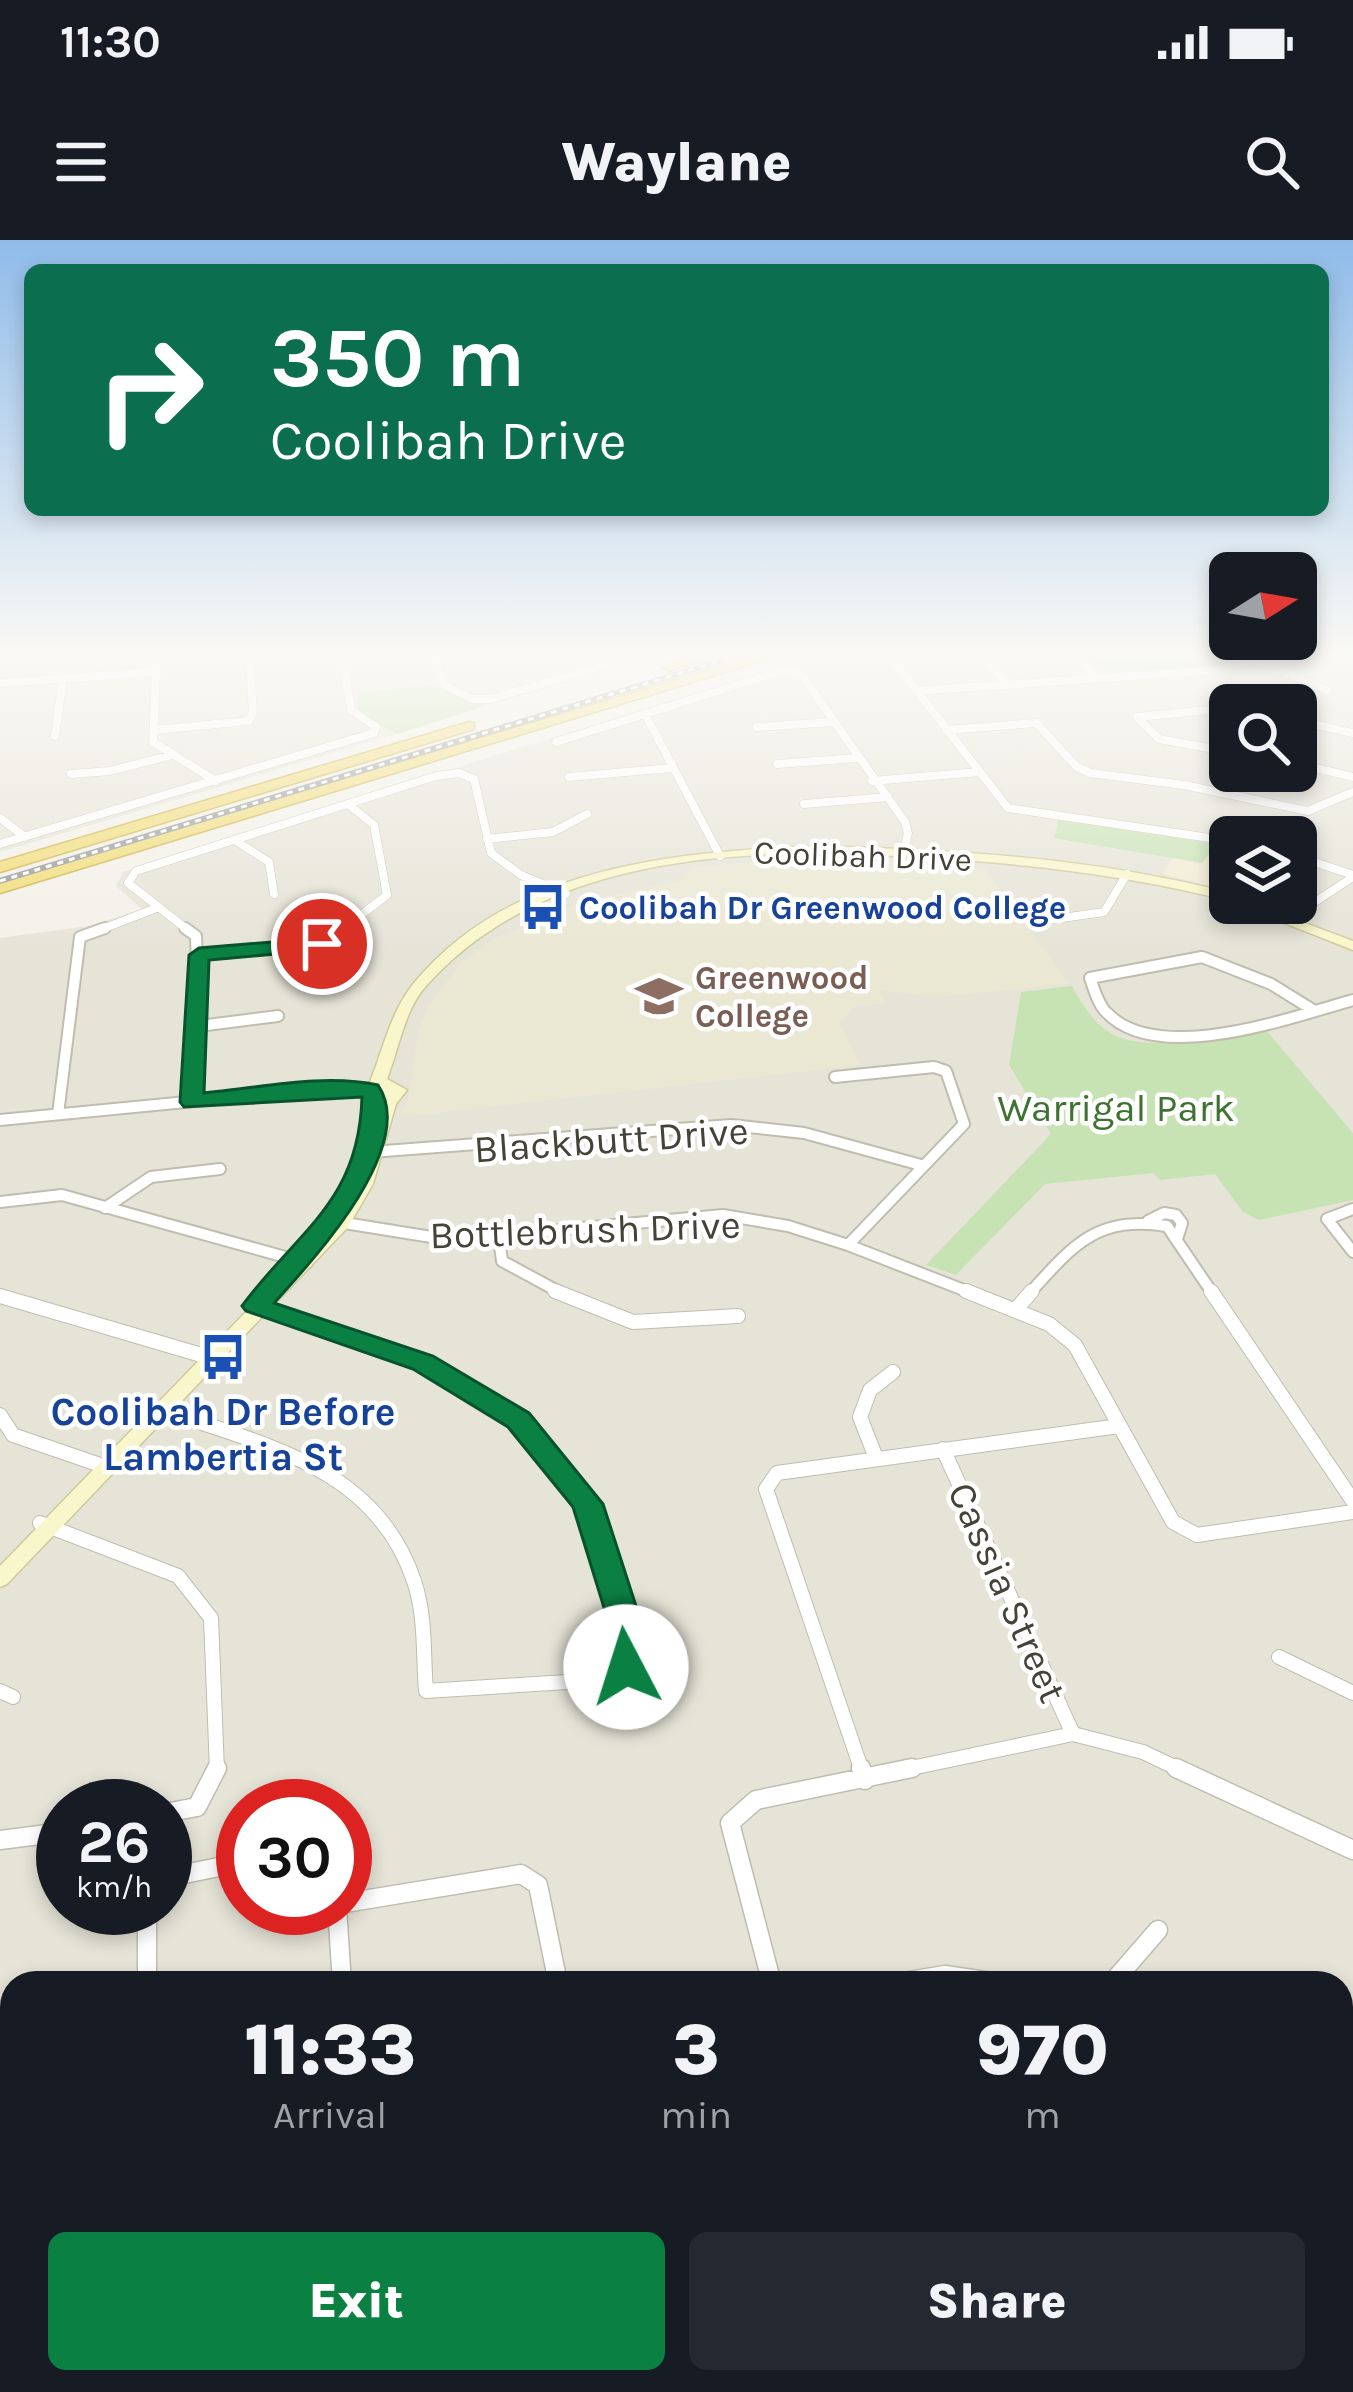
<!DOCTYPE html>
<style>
:root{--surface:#171b24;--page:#242831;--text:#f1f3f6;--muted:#9ea1a6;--accent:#0b8043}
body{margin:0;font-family:Karla,sans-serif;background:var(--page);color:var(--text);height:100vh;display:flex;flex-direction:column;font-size:45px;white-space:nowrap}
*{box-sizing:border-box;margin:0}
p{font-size:39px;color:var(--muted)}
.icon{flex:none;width:66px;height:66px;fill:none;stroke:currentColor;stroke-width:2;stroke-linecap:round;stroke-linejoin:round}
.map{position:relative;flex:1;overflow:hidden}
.panel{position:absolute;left:0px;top:1731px;width:1353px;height:423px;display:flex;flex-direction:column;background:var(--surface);border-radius:36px 36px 0 0;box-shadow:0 6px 18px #0003}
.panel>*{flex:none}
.top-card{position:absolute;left:24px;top:24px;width:1305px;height:252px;border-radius:18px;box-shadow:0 6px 18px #0003;background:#0b6e4f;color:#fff;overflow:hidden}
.needle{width:78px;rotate:79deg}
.fabs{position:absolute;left:1209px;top:312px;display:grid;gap:24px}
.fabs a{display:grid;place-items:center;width:108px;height:108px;border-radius:18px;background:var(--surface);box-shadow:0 6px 18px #0003;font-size:60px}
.speed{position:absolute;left:36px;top:1539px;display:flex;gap:24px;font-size:60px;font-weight:700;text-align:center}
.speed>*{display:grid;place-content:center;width:156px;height:156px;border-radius:50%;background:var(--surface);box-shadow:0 6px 18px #0003;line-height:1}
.speed small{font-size:30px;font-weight:400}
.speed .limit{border:18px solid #d22;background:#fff;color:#111}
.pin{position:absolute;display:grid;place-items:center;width:102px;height:102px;color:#fff;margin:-51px;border:6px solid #fff;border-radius:50%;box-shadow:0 3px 12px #0007}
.me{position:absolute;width:132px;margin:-66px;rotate:355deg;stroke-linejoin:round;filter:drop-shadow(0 0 9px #0008)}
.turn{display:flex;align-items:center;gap:42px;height:252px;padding:0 48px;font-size:54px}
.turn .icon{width:156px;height:156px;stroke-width:2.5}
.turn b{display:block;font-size:84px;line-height:102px}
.eta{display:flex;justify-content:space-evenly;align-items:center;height:204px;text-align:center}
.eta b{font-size:72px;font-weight:800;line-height:84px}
.button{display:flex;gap:24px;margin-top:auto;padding:24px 48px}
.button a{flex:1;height:138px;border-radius:18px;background:var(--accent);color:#fff;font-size:48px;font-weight:800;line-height:138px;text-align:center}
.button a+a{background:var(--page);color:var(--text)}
.status{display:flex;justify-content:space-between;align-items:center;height:84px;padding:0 60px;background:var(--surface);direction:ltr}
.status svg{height:33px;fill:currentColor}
header{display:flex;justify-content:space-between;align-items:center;height:156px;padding:0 48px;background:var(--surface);font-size:54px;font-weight:800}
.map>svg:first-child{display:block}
.residential{fill:#e6e4d7;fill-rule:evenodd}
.commercial{fill:#f3ebd5}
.education{fill:#eae8d3}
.green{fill:#c7e3b4}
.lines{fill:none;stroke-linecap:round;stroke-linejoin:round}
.street-far3-casing{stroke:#c0bdae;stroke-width:9}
.street-far2-casing{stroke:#c0bdae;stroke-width:14}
.street-far1-casing{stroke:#c0bdae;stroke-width:16}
.street-casing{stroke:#c0bdae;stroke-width:21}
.secondary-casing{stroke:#cec99b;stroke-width:3}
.highway-casing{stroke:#d0b345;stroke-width:3}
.street-far3{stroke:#fff;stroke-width:8}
.street-far2{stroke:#fff;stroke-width:10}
.street-far1{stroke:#fff;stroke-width:14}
.street{stroke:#fff;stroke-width:18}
.secondary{fill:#faf6cb;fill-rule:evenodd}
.highway{fill:#f1dc74;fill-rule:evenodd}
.rail-casing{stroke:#969696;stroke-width:6}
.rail{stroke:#fff;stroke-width:3;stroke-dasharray:6;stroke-linecap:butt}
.route{fill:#0b8043;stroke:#07532c;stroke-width:3}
.labels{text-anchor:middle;stroke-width:9;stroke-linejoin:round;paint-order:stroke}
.far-street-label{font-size:33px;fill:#454237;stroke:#fff}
.far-transit-label{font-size:33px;font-weight:bold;fill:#164399;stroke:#fff;text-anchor:start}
.far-education-label{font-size:33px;font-weight:bold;fill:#785e54;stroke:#fff;text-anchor:start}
.park-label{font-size:39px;fill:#3e722f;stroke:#fff}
.street-label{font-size:39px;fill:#454237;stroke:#fff}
.transit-label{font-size:39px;font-weight:bold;fill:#164399;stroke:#fff}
</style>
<div class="status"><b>11:30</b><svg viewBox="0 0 49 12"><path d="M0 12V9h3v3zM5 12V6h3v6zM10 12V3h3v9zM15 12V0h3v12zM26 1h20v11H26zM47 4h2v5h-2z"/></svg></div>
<header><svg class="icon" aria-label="menu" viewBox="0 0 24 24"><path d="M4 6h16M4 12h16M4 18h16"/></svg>Waylane<svg class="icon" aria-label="search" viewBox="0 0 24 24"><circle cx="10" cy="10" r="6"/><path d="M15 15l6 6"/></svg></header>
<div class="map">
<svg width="1353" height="2152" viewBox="0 0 1353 2152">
<rect width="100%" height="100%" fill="#f3f1e8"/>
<path class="residential" d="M0 411H668L486 466 469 461 390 491 397 494 0 612Z
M815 411H1084L1108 433 1227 425 1267 411H1353V1999L1341 2007V1743H12V2116L0 2123V698L89 686 142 669 116 646 123 632 749 436ZM1230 465H1296V531H1230ZM1230 597H1296V663H1230ZM63 1566H165V1668H63ZM243 1566H345V1668H243Z
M286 2142H614L624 2152H236Z"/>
<path class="commercial" d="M1217 604 1230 607V651L1163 634 1173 617 1202 623Z"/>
<path class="education" d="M827 617 985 629 1069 744 936 757 879 750 885 763 853 767 840 783 861 825 399 877 408 860 419 790 428 766 463 721 494 699 584 661 683 640 690 627Z"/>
<path class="green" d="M1084 411H1267L1227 425 1108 433Z
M440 445 486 466 397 494 362 475 355 461 361 452Z
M1058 580 1217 604 1202 623 1054 598Z
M1072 746C1081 763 1091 779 1107 791 1136 814 1232 799 1266 790L1353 893V960L1259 980 1243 972 1215 934 1160 940 1153 933 1045 944 956 1035 926 1025 1051 894 1009 825 1021 752Z
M1353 2009V2152H557L539 2142H1341V2016Z
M12 2114V2142H379L326 2152H0V2121Z"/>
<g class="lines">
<defs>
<path id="street-far3" d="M0 411H5
M157 411 153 502 216 541
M433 411 444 445 472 459H491L654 411
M886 411 1008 568 1230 601
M1072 411 1098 438
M980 413 1007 444
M1257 421 1327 450
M0 443 155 432
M916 451 1218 430 1287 411
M1230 468 1137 477 1159 499 1230 512
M645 474 720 616
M1296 480 1353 493
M757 487 833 482
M154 490 249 481 253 472 249 411
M946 490 1036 483 1077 527 1090 533 1184 545 1308 571 1353 552
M55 496 63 439
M556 502 782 431 800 433 905 582 908 593 903 614
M1296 523 1353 537
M777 524 857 518
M71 534 110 531 172 515
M569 537 672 528
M872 541 979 532
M804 564 888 557
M0 578 25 597
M487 599 553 592 587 574
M236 601 269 622 274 654
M0 604 374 493 376 487 351 470 341 411
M1296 616 1353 635
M1289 679 1353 637
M1048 680 1104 672 1127 634
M97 691 159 667
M189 691 128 643 136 631 436 536 459 533 474 539 491 613 521 635 566 654
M340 691 387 655 374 585 349 565"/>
<path id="street-far2" d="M185 688 196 696 199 786 192 861
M199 715 322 704 344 688
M1313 770 1271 744 1202 717 1090 738C1094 749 1098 764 1106 772 1157 827 1292 777 1353 760
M199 786 278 776
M835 837 934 827 946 831 964 884 848 1005
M58 874 80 697 105 688
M0 880 320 849 369 850
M371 912 731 885 804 893 921 925
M0 962 62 955 307 1023
M105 968 151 937 220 929
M1353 969 1327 979 1353 1012
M332 981 450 1000 723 975 788 986 848 1005 974 1054
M1148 981 1164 973 1176 975 1182 983 1178 996
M499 998 502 1021 563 1054
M1029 1054C1073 1005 1097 975 1167 986L1213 1054"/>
<path id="street-far1" d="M555 1051 633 1082 738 1076
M966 1051 1049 1084 1075 1105 1173 1282 1197 1295 1353 1272
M1211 1051 1353 1261
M0 1056 215 1119
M1016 1069 1032 1051
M159 1169C261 1204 376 1226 414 1341 426 1376 423 1415 426 1451L598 1440 625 1427 630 1401 588 1264 519 1180 423 1122 257 1066
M0 1175 13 1195 109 1228
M943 1209 1073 1494
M876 1218 860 1177 870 1150 893 1132
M40 1283 178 1336 211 1378 217 1531
M1279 1417 1353 1453
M0 1451 13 1457
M862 1531 766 1249 777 1233 1119 1186
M897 1531 1073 1494 1143 1512 1183 1531"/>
<path id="street" d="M861 1528 865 1540
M1176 1528 1353 1610
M165 1573 197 1567 217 1528
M0 1600 63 1592
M165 1638 243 1622
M345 1663 521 1634 538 1645 558 1743
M147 1668V1743
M337 1668 342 1743
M777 1743 771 1740 730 1583 756 1560 912 1528
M897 1743 945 1735 999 1743
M1112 1743 1158 1690
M1341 1983 1353 1982"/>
<path id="secondary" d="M821 606C958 610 1096 618 1230 653V661C1132 636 1032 624 931 618 823 611 709 609 604 639 536 658 472 694 426 746 404 771 399 809 387 839L407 850 396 864 373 944 348 987 7 1344 0 1347V1326L335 980 357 944 381 862 369 860 361 850 369 844C383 811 390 772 414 743 511 625 679 611 821 606Z
M1233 663H1252L1353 701V710Z"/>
<path id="highway" d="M706 411H728L669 431 662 427Z
M773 411H795L0 653V642Z
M469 482 474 483V489L0 632V622Z"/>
</defs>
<use href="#street-far3" class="street-far3-casing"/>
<use href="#street-far2" class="street-far2-casing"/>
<use href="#street-far1" class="street-far1-casing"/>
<use href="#street" class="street-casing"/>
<use href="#secondary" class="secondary-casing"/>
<use href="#highway" class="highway-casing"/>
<use href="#street-far3" class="street-far3"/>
<use href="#street-far2" class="street-far2"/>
<use href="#street-far1" class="street-far1"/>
<use href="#street" class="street"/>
<use href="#secondary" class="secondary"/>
<use href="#highway" class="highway"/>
<defs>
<path id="rail" d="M0 641 753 411"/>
</defs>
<use href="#rail" class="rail-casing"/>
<use href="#rail" class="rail"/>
</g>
<linearGradient id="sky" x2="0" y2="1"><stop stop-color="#8fbbe9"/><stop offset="0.58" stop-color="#faf9f5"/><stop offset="1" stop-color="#faf9f5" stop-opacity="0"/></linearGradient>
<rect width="1353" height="712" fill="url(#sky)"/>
<path class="route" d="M322 698 332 704 329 709 209 720 204 853C259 848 323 833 378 845 419 906 313 1020 274 1063L433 1116 529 1173 603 1264 647 1400 637 1436 626 1440 614 1436 609 1427 614 1400 573 1267 508 1187 413 1129 246 1071 242 1066C298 990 359 963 362 857L184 867 180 862 189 715 199 708Z"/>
<defs>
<symbol id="bus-bare" viewBox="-9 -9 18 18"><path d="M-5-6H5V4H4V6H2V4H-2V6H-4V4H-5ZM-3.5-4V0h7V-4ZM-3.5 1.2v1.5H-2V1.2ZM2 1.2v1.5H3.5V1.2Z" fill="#1a4fb4" stroke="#fff" stroke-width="2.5" paint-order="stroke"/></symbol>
<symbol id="school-bare" viewBox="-9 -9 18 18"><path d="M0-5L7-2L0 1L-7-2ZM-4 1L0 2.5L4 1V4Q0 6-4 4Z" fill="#8d6e63" stroke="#fff" stroke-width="2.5" paint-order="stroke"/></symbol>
</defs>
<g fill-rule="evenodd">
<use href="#bus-bare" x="510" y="634" width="66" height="66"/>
<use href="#school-bare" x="626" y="723" width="66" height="66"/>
<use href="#bus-bare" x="190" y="1084" width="66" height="66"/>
</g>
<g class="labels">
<g class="far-street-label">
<text transform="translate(863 615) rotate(2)" y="12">Coolibah Drive</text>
</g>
<g class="far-transit-label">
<text x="579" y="679">Coolibah Dr Greenwood College</text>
</g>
<g class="far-education-label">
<text x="695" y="749">Greenwood<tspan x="695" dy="38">College</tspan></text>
</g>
<g class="park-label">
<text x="1116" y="881">Warrigal Park</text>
</g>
<g class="street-label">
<text transform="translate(611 899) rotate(-4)" y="14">Blackbutt Drive</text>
<text transform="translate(585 989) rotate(-2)" y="14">Bottlebrush Drive</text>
<text transform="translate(1008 1352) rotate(66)" y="14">Cassia Street</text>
</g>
<g class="transit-label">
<text x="223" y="1185">Coolibah Dr Before<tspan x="223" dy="45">Lambertia St</tspan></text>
</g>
</g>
</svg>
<div class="fabs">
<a><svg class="needle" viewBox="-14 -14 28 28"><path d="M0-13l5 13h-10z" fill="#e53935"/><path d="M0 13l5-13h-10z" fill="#9ea1a6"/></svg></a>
<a><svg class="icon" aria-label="search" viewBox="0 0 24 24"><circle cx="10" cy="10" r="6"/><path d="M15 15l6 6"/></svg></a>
<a><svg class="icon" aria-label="layers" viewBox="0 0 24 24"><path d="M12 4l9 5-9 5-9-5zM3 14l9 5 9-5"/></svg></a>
</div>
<div class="speed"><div>26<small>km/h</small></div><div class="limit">30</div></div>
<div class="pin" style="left:322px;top:704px;background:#d93025"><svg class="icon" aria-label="arrive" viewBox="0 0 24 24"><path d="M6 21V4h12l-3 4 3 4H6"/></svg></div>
<svg class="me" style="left:626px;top:1427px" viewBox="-20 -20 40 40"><circle r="19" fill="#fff"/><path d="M0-13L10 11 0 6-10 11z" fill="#0b8043"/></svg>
<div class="top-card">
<div class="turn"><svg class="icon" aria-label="right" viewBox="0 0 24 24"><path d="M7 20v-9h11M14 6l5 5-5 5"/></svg><div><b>350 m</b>Coolibah Drive</div></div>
</div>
<section class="panel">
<div class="eta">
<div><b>11:33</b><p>Arrival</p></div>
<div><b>3</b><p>min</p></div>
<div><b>970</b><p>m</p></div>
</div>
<div class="button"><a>Exit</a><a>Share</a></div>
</section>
</div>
